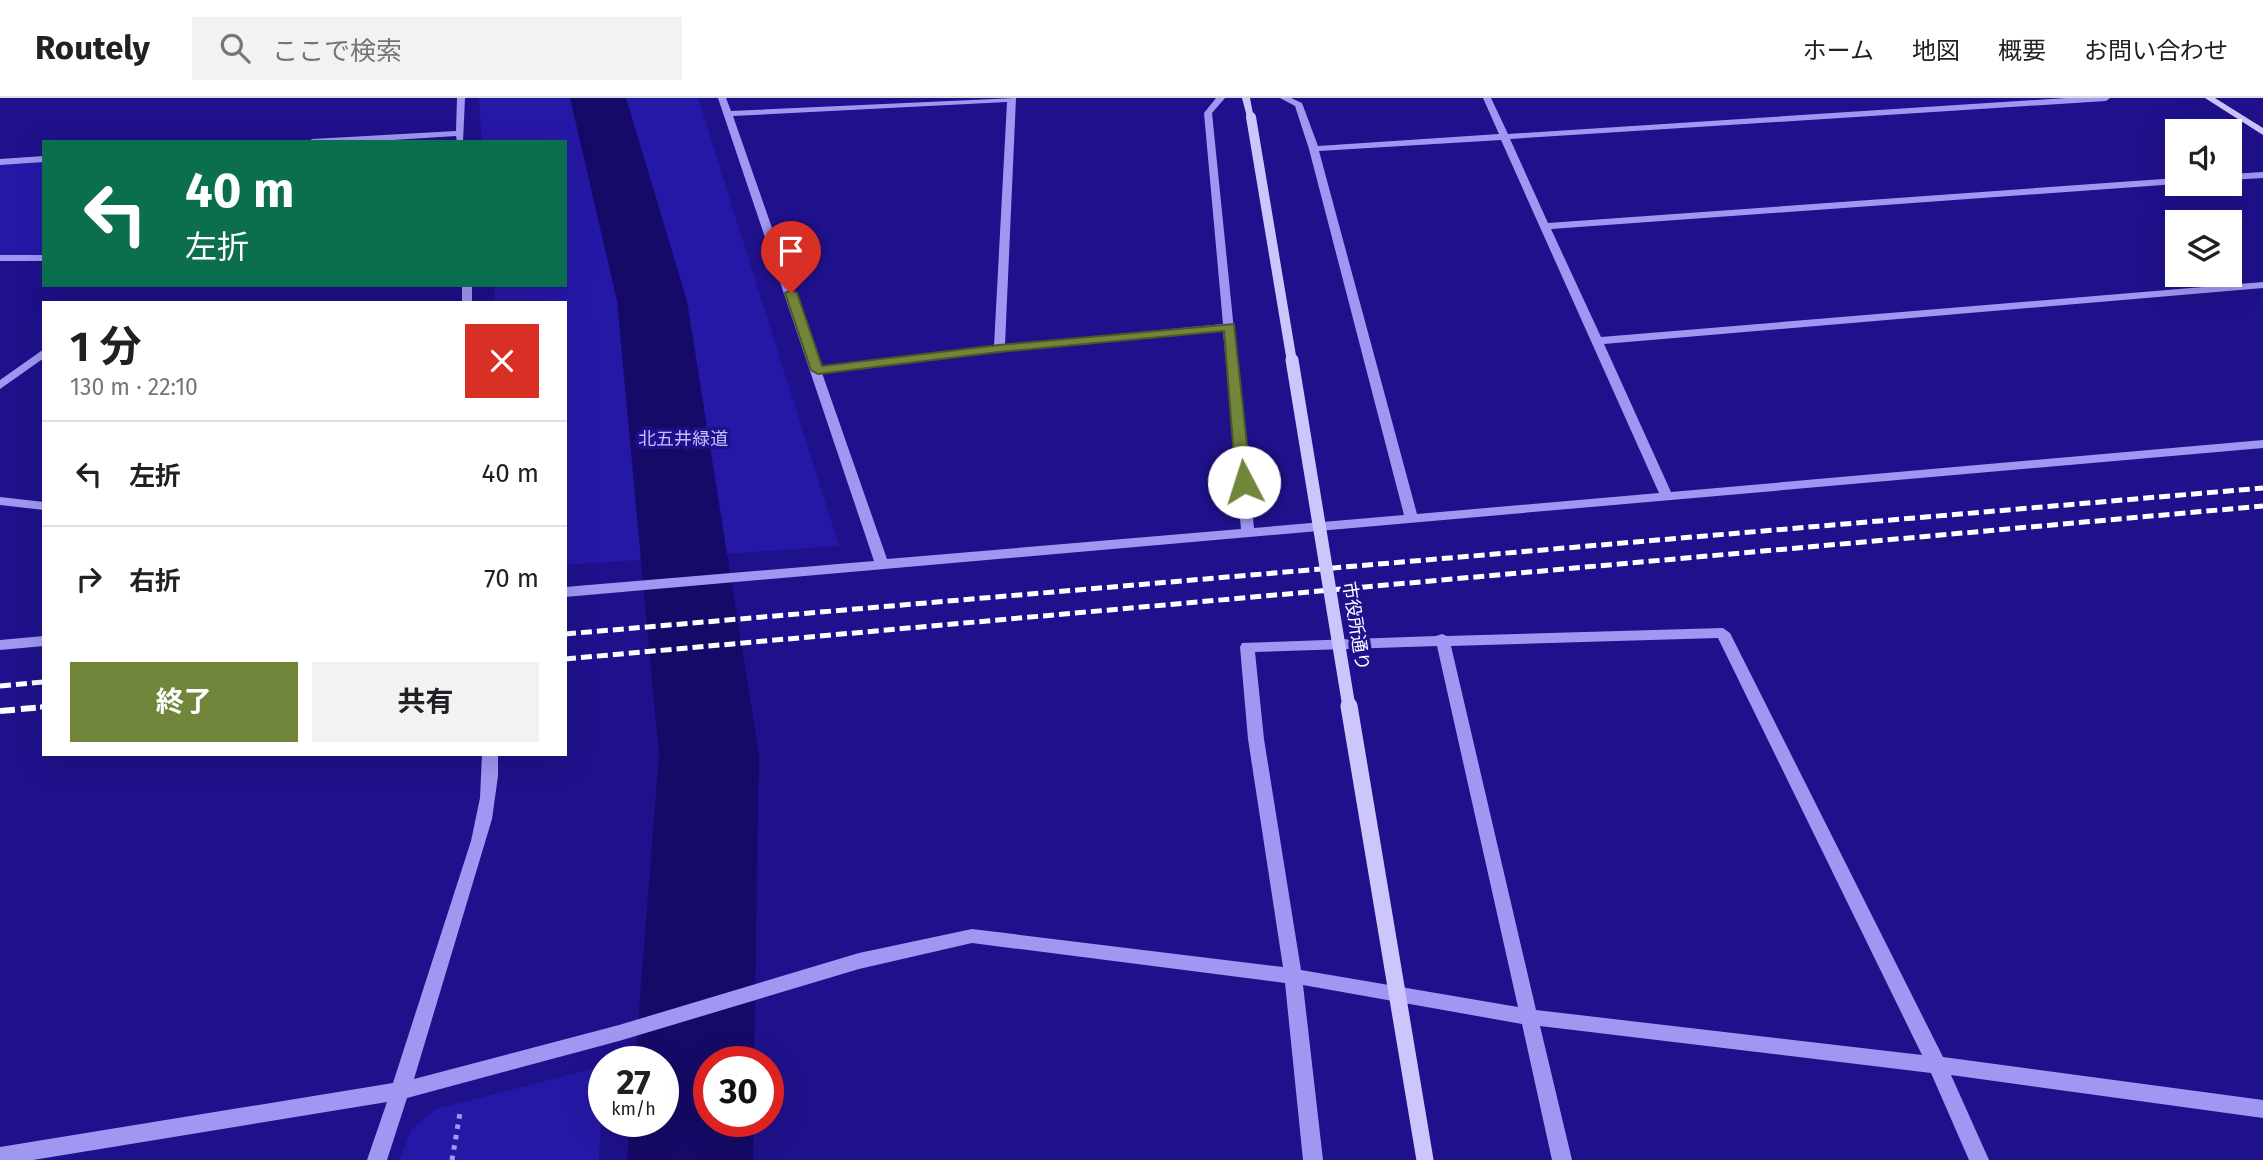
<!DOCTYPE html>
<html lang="ja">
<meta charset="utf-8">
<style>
:root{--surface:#fff;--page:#f2f2f2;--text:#202124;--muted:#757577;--line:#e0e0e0;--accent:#71853b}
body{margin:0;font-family:"Fira Sans","Noto Sans JP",sans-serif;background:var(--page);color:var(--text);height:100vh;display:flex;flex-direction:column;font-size:26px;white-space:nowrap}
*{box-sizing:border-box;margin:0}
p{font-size:23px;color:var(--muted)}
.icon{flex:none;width:38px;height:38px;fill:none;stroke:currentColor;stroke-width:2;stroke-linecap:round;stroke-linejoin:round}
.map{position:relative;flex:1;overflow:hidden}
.details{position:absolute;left:42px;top:203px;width:525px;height:455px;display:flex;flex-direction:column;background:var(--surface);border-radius:0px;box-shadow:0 7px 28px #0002}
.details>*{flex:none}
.guide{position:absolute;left:42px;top:42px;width:525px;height:147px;border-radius:0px;box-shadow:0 7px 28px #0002;background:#0b6e4f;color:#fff;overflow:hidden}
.controls{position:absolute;left:2165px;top:21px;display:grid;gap:14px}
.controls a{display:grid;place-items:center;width:77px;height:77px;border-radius:0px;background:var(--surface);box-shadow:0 7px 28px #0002;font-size:35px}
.speed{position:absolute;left:588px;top:948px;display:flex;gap:14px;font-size:35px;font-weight:700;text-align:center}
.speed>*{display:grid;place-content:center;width:91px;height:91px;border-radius:50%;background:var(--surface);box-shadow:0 7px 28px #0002;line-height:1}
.speed small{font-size:18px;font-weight:400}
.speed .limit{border:10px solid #d22;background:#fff;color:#111}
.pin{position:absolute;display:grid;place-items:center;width:60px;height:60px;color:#fff;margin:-72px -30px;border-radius:50% 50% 50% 0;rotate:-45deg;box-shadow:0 0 7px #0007}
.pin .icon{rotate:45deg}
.me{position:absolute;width:77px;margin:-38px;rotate:355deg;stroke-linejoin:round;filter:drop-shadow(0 0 5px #0008)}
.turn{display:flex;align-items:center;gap:24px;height:147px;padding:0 28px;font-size:32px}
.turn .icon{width:91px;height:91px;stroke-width:2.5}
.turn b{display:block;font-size:49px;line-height:60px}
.round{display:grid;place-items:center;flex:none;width:74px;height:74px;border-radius:0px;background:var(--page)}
.head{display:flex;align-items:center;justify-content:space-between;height:119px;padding:0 28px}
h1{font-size:42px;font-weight:700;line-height:52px}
.cta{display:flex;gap:14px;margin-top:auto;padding:14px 28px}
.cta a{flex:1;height:80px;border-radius:0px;background:var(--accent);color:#fff;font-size:28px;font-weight:700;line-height:80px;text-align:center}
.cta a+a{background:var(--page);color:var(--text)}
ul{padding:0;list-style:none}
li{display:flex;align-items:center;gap:21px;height:105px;padding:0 28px;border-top:2px solid var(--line)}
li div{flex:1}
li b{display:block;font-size:26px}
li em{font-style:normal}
header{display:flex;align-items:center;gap:42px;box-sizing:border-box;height:98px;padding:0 35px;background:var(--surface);border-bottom:2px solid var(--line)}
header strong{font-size:33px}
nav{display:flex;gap:38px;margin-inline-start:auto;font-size:24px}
.search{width:490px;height:63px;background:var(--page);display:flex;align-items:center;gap:18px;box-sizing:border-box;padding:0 24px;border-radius:0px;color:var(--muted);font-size:26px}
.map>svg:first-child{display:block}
.green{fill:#2618a6}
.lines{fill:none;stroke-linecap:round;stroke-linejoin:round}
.river{fill:#150a67;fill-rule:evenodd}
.path{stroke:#a097f2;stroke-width:5;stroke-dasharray:4.5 6;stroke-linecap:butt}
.street{fill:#a097f2;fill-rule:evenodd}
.secondary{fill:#ccc6fc;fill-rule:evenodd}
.rail-far1{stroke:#fff;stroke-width:5;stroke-dasharray:11 5;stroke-linecap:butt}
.rail{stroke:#fff;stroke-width:6;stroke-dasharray:15 6;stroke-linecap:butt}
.secondary-bridge-far2{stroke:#ccc6fc;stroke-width:10}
.secondary-bridge-far1{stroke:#ccc6fc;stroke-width:13}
.secondary-bridge{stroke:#ccc6fc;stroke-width:17}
.route{fill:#71853b;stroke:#495626;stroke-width:2}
.labels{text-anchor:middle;stroke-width:7;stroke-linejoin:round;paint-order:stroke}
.park-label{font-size:18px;fill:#c4befd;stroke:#1e118b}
.street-label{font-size:18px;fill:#fff;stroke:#1e118b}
</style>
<header>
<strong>Routely</strong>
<div class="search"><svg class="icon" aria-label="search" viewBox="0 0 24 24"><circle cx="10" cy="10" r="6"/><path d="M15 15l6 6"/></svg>ここで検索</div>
<nav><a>ホーム</a><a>地図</a><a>概要</a><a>お問い合わせ</a></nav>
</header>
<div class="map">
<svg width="2263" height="1062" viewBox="0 0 2263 1062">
<rect width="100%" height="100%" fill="#1e118b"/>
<path class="green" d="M479 0H698L839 448 565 467V205H495L494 187H565V44H482Z
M44 61V160H0V64Z
M604 968 599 1062H400L411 1032 436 1011Z"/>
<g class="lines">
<path class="river" d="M570 0H626L687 203 759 657 754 964H709V1024H754L753 1062H627L630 1024H663V964H635L659 657 617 203Z"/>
<path class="path" d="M452 1062 460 1015"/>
<path class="street" d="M457 0H465L463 44H457L456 38 361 44H308L312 41 456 33Z
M718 0H726L731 13 1016 0 1005 247 1223 226 1204 15 1216 0H1225L1212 15 1254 430 1404 417 1309 51 1295 8 1280 0H1291L1302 5 1318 48 1499 36 1483 0H1491L1508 36 2066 0H2110L2106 3 1510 41 1548 125 2177 80V86L1551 131 1601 239 2263 184V190L1604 246 1671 394 2263 342V350L565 499V489L874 463ZM1007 4 994 248 820 268 733 18ZM1501 42 1659 395 1417 416 1319 53ZM1223 233 1241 431 887 461 822 275 999 254Z
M44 58V64L0 67V61Z
M2263 74V80L2230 82V76Z
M0 157H44V163H0Z
M462 187H472V205H462Z
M44 251V260L0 291V282Z
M0 399 44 404V412L0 407Z
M1723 530 1730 535 1943 959 2263 1002V1020L1951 977 1989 1062H1969L1931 975 1540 928 1572 1062H1552L1522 926 1303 887 1323 1062H1303L1285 885 972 845 859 871 619 943 407 1000 387 1062H367L387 1004 33 1062H0V1049L393 985 471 743 480 700 482 656H498V678L492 721 414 981 619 927 859 855 972 831 1283 869 1248 641 1240 549 1242 545 1436 538 1442 536 1447 538ZM1718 540 1922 957 1536 912 1451 548ZM1437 548 1518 909 1301 872 1264 641 1255 554Z
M44 538V548L0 552V542Z"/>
<path class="secondary" d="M1242 0H1250L1254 21 1247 19Z
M2205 0H2215L2263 30V37Z"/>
<path class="rail-far1" d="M565 536 2263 390
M565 561 2263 408
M0 588 44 584
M40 609H44"/>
<path class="rail" d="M0 613 44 609"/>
<path class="secondary-bridge-far2" d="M1251 19 1292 264"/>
<path class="secondary-bridge-far1" d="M1292 262 1349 609"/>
<path class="secondary-bridge" d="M1349 608 1425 1062"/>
</g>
<path class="route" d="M791 192 797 195 822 268 999 247 1234 226 1251 384 1244 388 1236 384 1224 233 999 254 818 276 811 272 785 195Z"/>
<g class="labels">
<g class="park-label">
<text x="683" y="347">北五井緑道</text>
</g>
<g class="street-label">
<text transform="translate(1356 528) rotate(81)" y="6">市役所通り</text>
</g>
</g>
</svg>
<div class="controls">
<a><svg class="icon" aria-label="sound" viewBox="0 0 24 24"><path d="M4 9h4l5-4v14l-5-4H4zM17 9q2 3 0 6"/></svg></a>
<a><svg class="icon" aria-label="layers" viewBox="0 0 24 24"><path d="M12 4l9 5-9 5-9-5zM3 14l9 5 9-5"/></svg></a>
</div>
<div class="speed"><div>27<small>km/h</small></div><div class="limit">30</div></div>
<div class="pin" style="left:791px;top:195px;background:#d93025"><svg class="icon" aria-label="arrive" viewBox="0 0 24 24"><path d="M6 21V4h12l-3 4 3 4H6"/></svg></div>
<svg class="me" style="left:1244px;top:384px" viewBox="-20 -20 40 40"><circle r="19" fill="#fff"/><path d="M0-13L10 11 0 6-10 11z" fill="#71853b"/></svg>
<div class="guide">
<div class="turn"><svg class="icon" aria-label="left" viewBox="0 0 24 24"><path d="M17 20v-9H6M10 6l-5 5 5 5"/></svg><div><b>40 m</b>左折</div></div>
</div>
<section class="details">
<div class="head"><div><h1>1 分</h1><p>130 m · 22:10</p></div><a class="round" style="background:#d93025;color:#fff"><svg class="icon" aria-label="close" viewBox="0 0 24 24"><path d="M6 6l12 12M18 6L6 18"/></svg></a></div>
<ul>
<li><svg class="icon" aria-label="left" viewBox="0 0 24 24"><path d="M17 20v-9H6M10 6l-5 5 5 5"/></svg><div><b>左折</b></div><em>40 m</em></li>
<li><svg class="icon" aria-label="right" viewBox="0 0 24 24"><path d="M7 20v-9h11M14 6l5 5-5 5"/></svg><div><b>右折</b></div><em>70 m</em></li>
</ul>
<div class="cta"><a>終了</a><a>共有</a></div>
</section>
</div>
